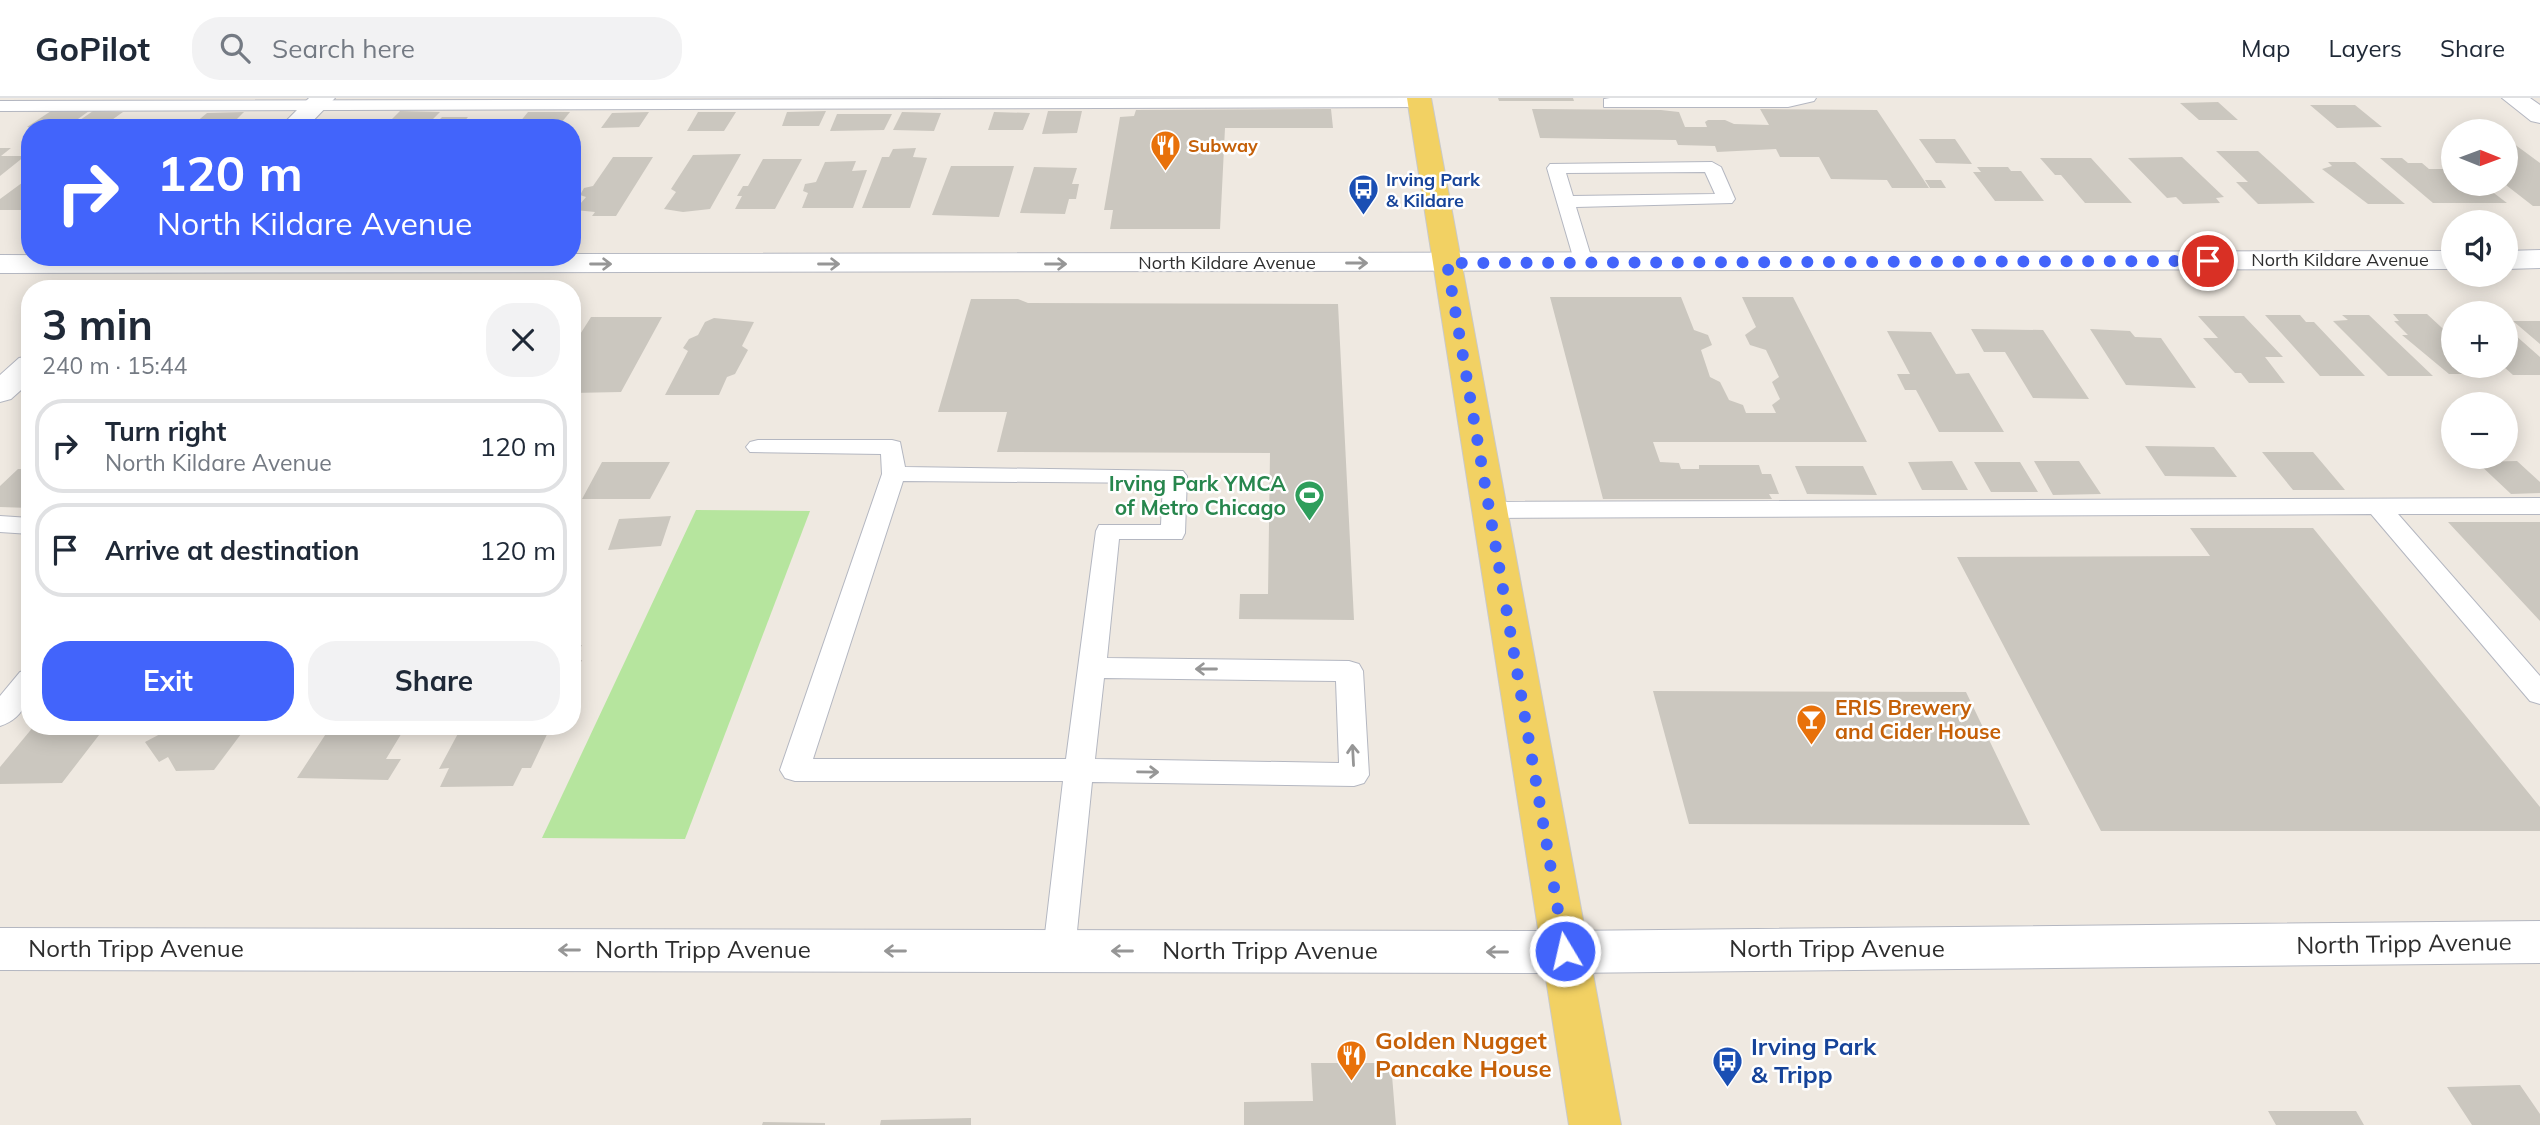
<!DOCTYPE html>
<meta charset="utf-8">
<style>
:root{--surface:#fff;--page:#f2f2f3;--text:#1f2937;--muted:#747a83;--line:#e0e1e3;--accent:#4264fb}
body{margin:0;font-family:Mulish,sans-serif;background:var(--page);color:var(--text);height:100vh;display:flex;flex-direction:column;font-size:26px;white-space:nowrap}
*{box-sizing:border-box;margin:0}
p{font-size:23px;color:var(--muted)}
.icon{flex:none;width:38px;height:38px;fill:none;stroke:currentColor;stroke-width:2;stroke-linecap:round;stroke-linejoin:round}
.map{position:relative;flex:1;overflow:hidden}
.sheet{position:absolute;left:21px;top:182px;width:560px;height:455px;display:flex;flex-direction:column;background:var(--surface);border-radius:28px;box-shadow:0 4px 18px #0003}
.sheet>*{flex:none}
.banner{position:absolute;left:21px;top:21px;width:560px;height:147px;border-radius:28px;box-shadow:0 4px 18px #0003;background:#4264fb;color:#fff;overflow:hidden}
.needle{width:46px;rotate:91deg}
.fabs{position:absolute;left:2441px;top:21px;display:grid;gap:14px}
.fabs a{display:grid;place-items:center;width:77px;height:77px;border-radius:50%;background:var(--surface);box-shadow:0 4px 18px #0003;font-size:35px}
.pin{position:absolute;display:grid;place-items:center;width:60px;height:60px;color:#fff;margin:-30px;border:4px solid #fff;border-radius:50%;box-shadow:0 2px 7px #0007}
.me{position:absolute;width:77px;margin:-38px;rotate:351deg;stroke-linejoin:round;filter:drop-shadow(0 0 5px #0008)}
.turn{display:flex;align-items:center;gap:24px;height:147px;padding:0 21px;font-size:32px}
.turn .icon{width:91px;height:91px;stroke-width:2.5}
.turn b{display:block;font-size:49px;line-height:60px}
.round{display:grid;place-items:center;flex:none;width:74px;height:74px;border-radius:28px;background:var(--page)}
.headline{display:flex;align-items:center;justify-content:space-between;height:119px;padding:0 21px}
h1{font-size:42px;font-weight:700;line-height:52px}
.button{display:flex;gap:14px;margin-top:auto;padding:14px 21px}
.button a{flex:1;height:80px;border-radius:28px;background:var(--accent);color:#fff;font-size:28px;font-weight:700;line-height:80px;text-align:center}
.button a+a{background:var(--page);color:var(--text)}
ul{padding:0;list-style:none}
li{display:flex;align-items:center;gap:21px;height:94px;margin:0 14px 10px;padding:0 7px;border:4px solid var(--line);border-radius:28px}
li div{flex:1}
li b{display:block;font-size:26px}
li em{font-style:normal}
header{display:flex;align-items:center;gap:42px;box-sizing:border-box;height:98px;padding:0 35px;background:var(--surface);border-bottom:2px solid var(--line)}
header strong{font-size:33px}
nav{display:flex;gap:38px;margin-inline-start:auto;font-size:24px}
.search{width:490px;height:63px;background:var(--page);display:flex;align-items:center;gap:18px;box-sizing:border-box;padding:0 24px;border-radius:28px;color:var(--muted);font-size:26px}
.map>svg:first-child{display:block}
.green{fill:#b6e59e}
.building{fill:#cbc7bf}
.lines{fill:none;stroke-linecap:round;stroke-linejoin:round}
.lane-casing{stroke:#b4b7c1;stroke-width:2}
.street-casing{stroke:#b4b7c1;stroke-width:2}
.primary-casing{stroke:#c9c9c9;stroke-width:2}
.lane{fill:#fff;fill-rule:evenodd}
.street{fill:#fff;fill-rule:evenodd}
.primary{fill:#f2d163;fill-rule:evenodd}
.oneway{stroke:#969696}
.route{stroke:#4264fb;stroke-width:12;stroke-dasharray:0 21.6}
.labels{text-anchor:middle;stroke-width:5;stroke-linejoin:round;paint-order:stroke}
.far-food-label{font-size:18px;font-weight:bold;fill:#c56008;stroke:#fff;text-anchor:start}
.far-transit-label{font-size:18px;font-weight:bold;fill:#164399;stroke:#fff;text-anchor:start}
.far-street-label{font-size:18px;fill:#2e2e2e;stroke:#fff}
.leisure-label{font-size:21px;font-weight:bold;fill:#27864d;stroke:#fff;text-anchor:end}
.food-label{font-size:21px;font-weight:bold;fill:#c56008;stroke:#fff;text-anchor:start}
.near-street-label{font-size:24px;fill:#2e2e2e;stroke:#fff}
.near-food-label{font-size:24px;font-weight:bold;fill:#c56008;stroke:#fff;text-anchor:start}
.near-transit-label{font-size:24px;font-weight:bold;fill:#164399;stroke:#fff;text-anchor:start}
</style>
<header>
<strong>GoPilot</strong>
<div class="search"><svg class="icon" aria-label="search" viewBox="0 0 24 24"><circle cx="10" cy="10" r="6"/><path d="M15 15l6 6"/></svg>Search here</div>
<nav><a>Map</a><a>Layers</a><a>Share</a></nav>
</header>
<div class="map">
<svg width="2540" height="1027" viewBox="0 0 2540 1027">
<rect width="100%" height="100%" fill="#efe9e1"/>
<path class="green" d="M696 412 810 413 685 741 542 740Z"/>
<path class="building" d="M1498 0H1573L1574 3H1499Z
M2218 4 2238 22H2199L2180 5Z
M2310 7H2355L2382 29 2337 30Z
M1331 11 1333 30H1225L1220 131H1110L1113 112H1104L1120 19 1134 18 1136 12Z
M1532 11 1661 12 1679 14 1685 29H1707L1705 24 1708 22H1725L1734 26 1769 27 1760 11 1877 12 1929 90H1892L1887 82 1831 81 1819 59H1780L1776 51 1717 54 1715 48 1678 47 1676 42 1540 40Z
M51 13H89L67 29H27Z
M93 13 123 14 102 29H70Z
M400 13 440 14 425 29H384Z
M826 13 819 28H782L787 14Z
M1048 13H1082L1077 35 1042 36Z
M244 14 228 30H189L207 15Z
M528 14H570L557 30H515Z
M649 14 639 29 601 30 612 15Z
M698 14H736L724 33H687Z
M902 14 941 15 934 33 893 32Z
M994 14 1030 15 1023 32H988Z
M837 16H892L884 32 830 33Z
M442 19H468L459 30H431Z
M2506 40 2540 65V108H2533L2506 87Z
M1919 41H1955L1972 66 1936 65Z
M0 50H11L1 58H25L0 78Z
M916 50 913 59 927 60 910 110H862L882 59H889L893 51Z
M2216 53H2258L2315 105 2258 106 2236 84H2248Z
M741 56 710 111 683 114 664 111 676 94 671 91 693 57Z
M613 59H653L616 118H592L595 114 575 112 586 99 580 97 584 90 593 88Z
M2182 59 2224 99 2216 100 2220 105 2183 106 2176 99 2167 100 2128 60Z
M2040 60H2091L2132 105H2085L2061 77H2055Z
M2380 60H2402L2408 65H2422L2429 71H2454V86H2482L2507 105H2433Z
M763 61H802L775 111H735L742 98H737L743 88H748Z
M856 63 852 73 867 72 853 110H802L808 95 803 93 805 86 816 84 825 64Z
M2328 64H2355L2405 106H2368L2322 71 2332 68Z
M951 68H1014L999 119 932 117Z
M1034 69 1077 70 1072 86H1079L1076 101H1069L1065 116 1020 115Z
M1977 69H2008L2011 73H2021L2044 103H1995L1973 74H1981Z
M30 79V112H0V101Z
M1925 82H1941L1946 90H1930Z
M1550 199H1681L1694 232 1708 237 1712 247 1701 252 1710 279 1720 284 1729 302 1743 307 1746 315H1776L1772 307 1780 301 1772 284 1779 279 1766 252 1750 247 1745 237 1756 229 1742 199H1793L1867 344H1653L1660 364 1679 365 1681 371H1699V367H1759L1762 376H1771L1779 396H1769L1772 401H1603Z
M971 201H1018L1028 205 1338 206 1354 522 1239 521 1240 496H1268L1270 355 997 354 1007 314H938Z
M2393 216H2427L2454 241V268H2483L2492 276H2449L2402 237H2408L2394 223H2399Z
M2265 217H2300L2306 224H2314L2365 278H2320Z
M2342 217H2369L2433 278H2388L2333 223 2348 222Z
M2198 218H2244L2283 259H2265L2285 285H2249L2241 275H2235L2203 240H2218Z
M591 219H662L621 294 572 295V249Z
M714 220 754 224 742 248 748 252 735 276 727 279 719 297H665L688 253 683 250 689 241 698 237 705 224Z
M2513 223H2540V246Z
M2506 229 2540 259V277H2513L2503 268H2506Z
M1971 231 2043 232 2089 301 2033 300 2005 254H1984Z
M2090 231 2130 233 2135 239 2161 240 2196 290 2126 287Z
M1887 233 1931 234 1956 276 1969 275 2004 334H1939L1916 292H1905L1897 276H1910Z
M2145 348 2214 349 2237 379 2165 378Z
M2262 354H2313L2345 392H2293Z
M1952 363 1968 392H1922L1908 364Z
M2034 363H2079L2101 396 2053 397Z
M2517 363 2540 384V395L2511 396 2477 364Z
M602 364H670L650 401H582Z
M1974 364H2020L2038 394H1991Z
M1795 368H1863L1877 397 1807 396Z
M18 371H30V410L0 409V388Z
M671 418 661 448 608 452 619 421Z
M2448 424H2540V523Z
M2190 430H2313L2540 709V733H2101L1957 459 2210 458Z
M572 547H582L574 562H582L572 584Z
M1653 593 1966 594 2030 727 1689 726Z
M34 628H106L62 685 0 686V669Z
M169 628H247L214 672 176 673 168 659 159 664 145 644 164 634Z
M331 628H406L386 661H401L388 682 297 680Z
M462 628H551L531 670H522L513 688 440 689 449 670 439 671Z
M1311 965H1391L1396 1027H1244V1004L1313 1003Z
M2520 987 2540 1016V1027H2472L2447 989Z
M2268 1013H2356L2364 1027H2276Z
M971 1020V1027H880L881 1022Z
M763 1024 825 1025V1027H762Z"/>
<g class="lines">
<defs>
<path id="lane" d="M1419 0 1425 1V9L0 13V3Z
M1610 0H1816L1814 3 1788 9H1604V1Z
M1712 64 1721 69 1735 101 1732 105 1576 109 1593 165 1583 171 1576 169 1547 70 1550 66ZM1705 74 1715 96 1573 98 1566 75Z
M758 342H892L900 344 905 369 1183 373 1187 378 1185 435 1182 441H1119L1107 560 1349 563 1359 566 1363 573 1369 677 1364 685 1354 688 1092 684 1075 853 1071 863 1059 867 1047 863 1043 853 1063 683H795L785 680 780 672 882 376 881 356 750 354 746 349 750 344ZM903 383 1163 385 1161 427H1099L1096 433 1066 661H813ZM1104 580 1336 583 1339 665 1095 661Z
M2540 400V416H2398L2540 578V606L2530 603 2371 416 1490 420 1481 418 1478 412 1481 406 1490 404Z
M0 418 30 420V436L0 434Z
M30 571C30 596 28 619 0 628V598L20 574Z"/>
<path id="street" d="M309 0H335L306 30H279Z
M2502 0H2530L2540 7V25L2531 23Z
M2540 152V170L2506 171V153Z
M2454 153V171L0 175V157L572 159V156Z
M30 258V284L11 301 0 304V277L19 260Z
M2540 823V865L1565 875 0 872V830L1565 833Z"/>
<path id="primary" d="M1407 0H1431L1621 1027H1569Z"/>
</defs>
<use href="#lane" class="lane-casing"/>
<use href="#street" class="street-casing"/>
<use href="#primary" class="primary-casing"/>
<use href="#lane" class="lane"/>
<use href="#street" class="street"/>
<use href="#primary" class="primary"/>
</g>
<defs><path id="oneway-shaft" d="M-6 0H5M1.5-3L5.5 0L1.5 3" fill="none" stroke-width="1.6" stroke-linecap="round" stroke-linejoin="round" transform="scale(1.75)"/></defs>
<g class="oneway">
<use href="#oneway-shaft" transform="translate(1357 165)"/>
<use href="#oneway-shaft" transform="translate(601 166)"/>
<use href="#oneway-shaft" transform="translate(829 166)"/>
<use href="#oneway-shaft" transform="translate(1056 166)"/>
<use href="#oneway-shaft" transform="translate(1206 571) rotate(-180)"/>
<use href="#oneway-shaft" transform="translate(1353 657) rotate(-93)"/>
<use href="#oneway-shaft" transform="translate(1148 674) rotate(1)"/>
<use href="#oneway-shaft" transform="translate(569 852) rotate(-180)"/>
<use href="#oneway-shaft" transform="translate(895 853) rotate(-180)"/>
<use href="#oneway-shaft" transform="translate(1122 853) rotate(-180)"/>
<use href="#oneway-shaft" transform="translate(1497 854) rotate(-180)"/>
</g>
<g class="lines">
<path class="route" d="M1565 853 1447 165 2208 163"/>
</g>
<defs>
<symbol id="restaurant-pin" viewBox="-11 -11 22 30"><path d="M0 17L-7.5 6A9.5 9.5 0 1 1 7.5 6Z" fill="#e8710a" stroke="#fff"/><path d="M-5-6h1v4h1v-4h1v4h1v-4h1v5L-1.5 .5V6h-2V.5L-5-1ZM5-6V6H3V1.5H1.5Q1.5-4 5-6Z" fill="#fff"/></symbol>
<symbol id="bus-pin" viewBox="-11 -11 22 30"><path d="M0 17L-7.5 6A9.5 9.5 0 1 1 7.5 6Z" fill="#1a4fb4" stroke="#fff"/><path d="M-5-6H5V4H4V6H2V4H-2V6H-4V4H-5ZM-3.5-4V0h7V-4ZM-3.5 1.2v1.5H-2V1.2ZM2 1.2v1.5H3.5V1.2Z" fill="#fff"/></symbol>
<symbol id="stadium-pin" viewBox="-11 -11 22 30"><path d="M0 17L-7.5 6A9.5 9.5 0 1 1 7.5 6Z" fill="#2e9e5b" stroke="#fff"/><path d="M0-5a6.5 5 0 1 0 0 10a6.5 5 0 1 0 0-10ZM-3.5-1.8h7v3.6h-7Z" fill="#fff"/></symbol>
<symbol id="bar-pin" viewBox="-11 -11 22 30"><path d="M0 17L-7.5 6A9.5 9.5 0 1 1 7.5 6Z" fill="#e8710a" stroke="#fff"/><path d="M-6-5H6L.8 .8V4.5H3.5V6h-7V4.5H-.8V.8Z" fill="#fff"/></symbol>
</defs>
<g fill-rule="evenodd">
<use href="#restaurant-pin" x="1148" y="30" width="35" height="47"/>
<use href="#bus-pin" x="1346" y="74" width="35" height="47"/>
<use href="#stadium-pin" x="1292" y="380" width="35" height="47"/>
<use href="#bar-pin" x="1794" y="604" width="35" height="47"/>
<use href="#restaurant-pin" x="1334" y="940" width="35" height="47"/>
<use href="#bus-pin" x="1710" y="946" width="35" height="47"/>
</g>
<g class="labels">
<g class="far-food-label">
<text x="1188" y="54">Subway</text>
</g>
<g class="far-transit-label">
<text x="1386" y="88">Irving Park<tspan x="1386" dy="21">&amp; Kildare</tspan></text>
</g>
<g class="far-street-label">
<text x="2340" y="168">North Kildare Avenue</text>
<text x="1227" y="171">North Kildare Avenue</text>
</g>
<g class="leisure-label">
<text x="1286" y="393">Irving Park YMCA<tspan x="1286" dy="24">of Metro Chicago</tspan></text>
</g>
<g class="food-label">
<text x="1835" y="617">ERIS Brewery<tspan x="1835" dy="24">and Cider House</tspan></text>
</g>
<g class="near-street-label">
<text transform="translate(2404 846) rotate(-1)" y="8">North Tripp Avenue</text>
<text x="136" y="859">North Tripp Avenue</text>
<text x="1837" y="859">North Tripp Avenue</text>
<text x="703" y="860">North Tripp Avenue</text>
<text x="1270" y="861">North Tripp Avenue</text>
</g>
<g class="near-food-label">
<text x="1375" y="951">Golden Nugget<tspan x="1375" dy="28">Pancake House</tspan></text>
</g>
<g class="near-transit-label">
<text x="1751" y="957">Irving Park<tspan x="1751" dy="28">&amp; Tripp</tspan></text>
</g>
</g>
</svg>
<div class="fabs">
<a><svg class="needle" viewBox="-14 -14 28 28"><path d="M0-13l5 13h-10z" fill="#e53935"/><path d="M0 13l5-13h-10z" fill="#747a83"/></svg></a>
<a><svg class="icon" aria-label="sound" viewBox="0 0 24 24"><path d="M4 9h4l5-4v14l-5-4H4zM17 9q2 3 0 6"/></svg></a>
<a>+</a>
<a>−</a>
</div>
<div class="pin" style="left:2208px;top:163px;background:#d93025"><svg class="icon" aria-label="arrive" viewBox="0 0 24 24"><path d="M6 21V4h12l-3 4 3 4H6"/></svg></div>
<svg class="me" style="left:1565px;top:853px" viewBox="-20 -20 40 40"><circle r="17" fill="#4264fb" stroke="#fff" stroke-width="3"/><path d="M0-11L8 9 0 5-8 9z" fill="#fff"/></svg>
<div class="banner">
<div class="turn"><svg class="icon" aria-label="right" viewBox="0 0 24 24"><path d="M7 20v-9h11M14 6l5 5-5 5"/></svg><div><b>120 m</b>North Kildare Avenue</div></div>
</div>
<section class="sheet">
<div class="headline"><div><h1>3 min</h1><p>240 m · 15:44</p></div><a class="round"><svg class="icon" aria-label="close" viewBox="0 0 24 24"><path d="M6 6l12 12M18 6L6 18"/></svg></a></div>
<ul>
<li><svg class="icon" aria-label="right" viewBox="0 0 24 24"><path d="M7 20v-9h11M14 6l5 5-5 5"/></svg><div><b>Turn right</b><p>North Kildare Avenue</p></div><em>120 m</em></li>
<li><svg class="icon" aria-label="arrive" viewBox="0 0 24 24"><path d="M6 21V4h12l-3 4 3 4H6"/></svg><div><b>Arrive at destination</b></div><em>120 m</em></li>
</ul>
<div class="button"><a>Exit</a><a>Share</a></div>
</section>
</div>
